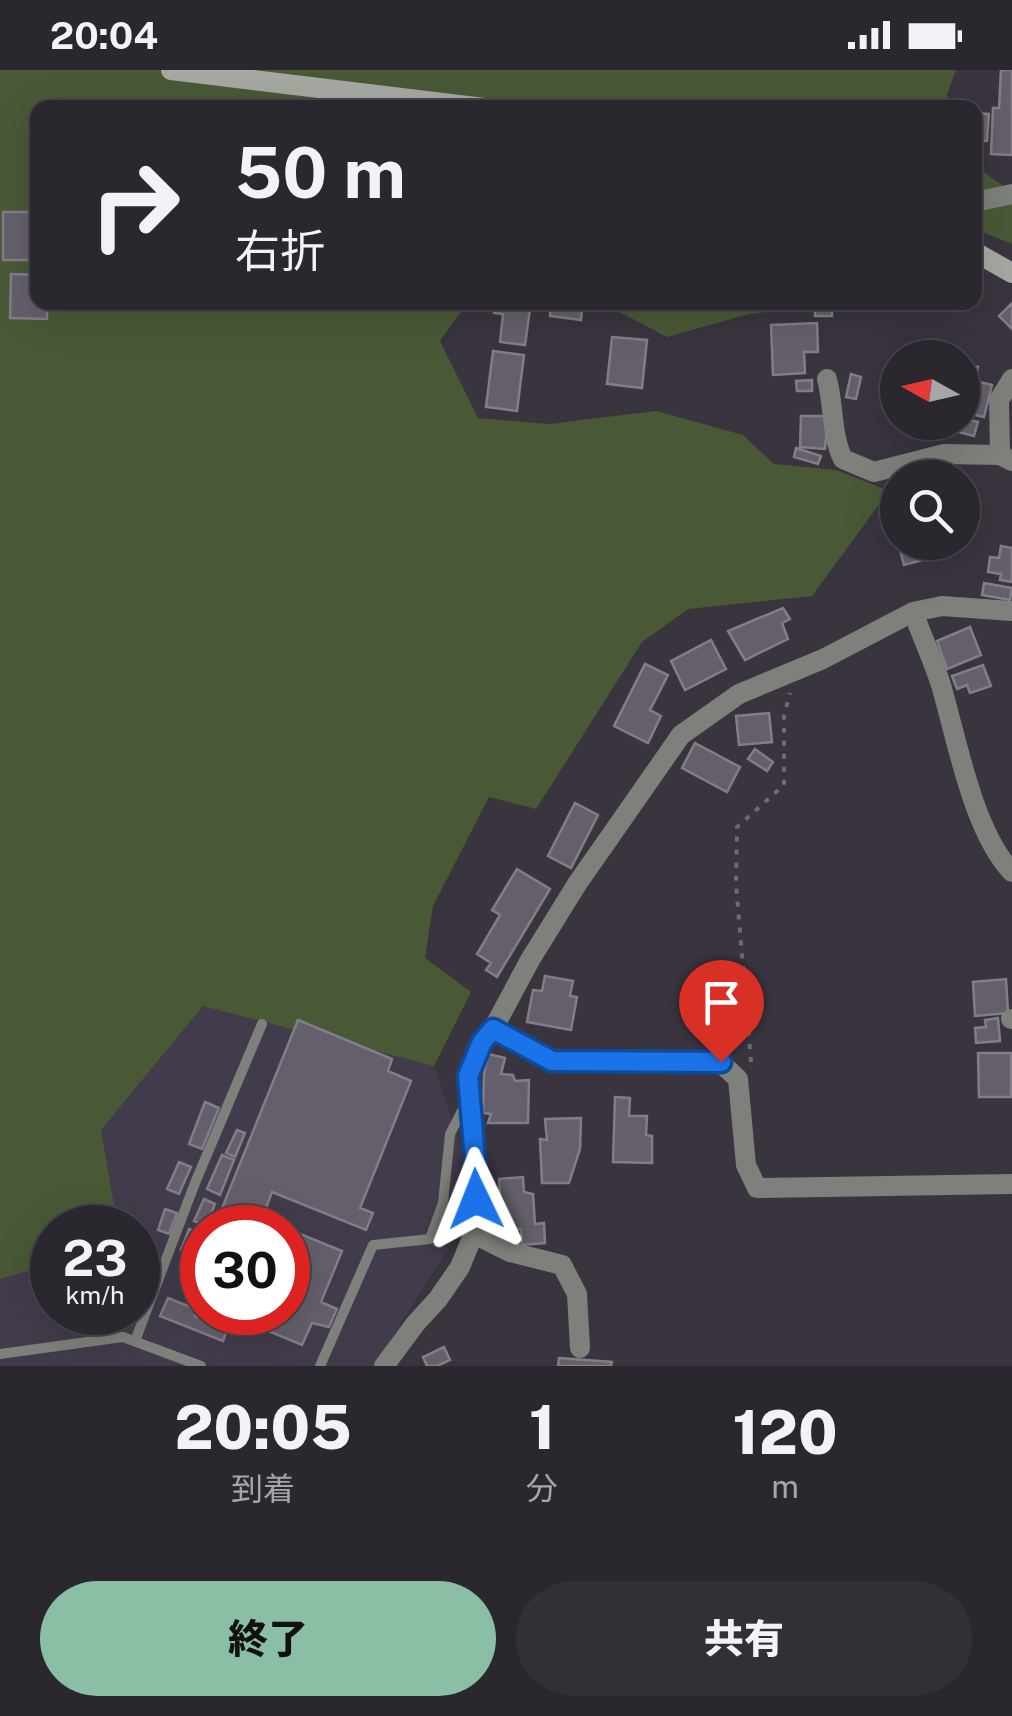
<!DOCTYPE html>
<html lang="ja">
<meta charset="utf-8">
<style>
:root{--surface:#2b272e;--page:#332f36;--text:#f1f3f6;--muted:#a6a5aa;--line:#47444a;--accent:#8abfa5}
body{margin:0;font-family:"Public Sans","Noto Sans JP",sans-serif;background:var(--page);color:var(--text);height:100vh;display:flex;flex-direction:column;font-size:38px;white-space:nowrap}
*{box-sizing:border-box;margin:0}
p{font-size:32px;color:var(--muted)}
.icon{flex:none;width:55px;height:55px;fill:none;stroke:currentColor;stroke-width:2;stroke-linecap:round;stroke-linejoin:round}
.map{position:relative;height:1296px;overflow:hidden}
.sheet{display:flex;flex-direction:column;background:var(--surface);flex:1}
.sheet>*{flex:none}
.banner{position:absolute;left:30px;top:30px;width:952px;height:210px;border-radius:20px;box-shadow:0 10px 40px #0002,0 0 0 2px var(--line);background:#2b272e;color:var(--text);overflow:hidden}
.needle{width:65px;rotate:278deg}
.fabs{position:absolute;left:880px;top:270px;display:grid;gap:20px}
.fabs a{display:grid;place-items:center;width:100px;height:100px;border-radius:50%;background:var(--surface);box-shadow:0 10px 40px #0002,0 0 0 2px var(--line);font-size:50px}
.speed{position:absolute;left:30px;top:1135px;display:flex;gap:20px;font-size:50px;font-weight:700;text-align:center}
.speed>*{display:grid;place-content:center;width:130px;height:130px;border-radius:50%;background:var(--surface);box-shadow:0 10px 40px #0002,0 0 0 2px var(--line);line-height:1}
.speed small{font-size:25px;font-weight:400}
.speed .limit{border:15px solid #d22;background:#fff;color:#111}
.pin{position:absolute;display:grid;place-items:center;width:85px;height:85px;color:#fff;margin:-102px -42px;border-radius:50% 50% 50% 0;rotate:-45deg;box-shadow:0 0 10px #0007}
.pin .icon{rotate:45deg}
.me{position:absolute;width:110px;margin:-55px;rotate:358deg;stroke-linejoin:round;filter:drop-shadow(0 0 8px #0008)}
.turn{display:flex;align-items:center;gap:35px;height:210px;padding:0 40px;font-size:45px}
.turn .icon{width:130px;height:130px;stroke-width:2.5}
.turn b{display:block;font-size:70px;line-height:85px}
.eta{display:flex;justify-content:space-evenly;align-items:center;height:170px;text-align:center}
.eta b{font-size:60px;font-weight:800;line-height:70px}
.button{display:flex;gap:20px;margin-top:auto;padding:20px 40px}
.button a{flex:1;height:115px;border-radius:60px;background:var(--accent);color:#111;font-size:40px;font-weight:800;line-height:115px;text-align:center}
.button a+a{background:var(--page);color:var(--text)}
.status{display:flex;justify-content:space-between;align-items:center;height:70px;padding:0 50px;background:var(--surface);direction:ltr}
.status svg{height:28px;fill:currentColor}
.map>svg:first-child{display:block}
.built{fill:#423b4b;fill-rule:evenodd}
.green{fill:#495936}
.building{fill:#645f6a;stroke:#827d89;stroke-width:2.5}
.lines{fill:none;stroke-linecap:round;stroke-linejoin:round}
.path{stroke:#6f6b74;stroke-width:4;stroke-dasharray:5 8;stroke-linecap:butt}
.lane{stroke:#7d807b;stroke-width:10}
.street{stroke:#7d807b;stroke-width:20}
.secondary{stroke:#a5a9a1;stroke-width:20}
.route-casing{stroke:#114b97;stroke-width:25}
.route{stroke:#1a73e8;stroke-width:18}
</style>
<div class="status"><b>20:04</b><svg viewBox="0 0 49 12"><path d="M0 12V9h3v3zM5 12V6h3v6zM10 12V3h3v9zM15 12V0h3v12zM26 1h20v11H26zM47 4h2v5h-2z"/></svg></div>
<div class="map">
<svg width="1012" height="1296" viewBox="0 0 1012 1296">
<rect width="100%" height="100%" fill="#39343e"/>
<path class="built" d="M203 935 434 996 465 1089V1152L374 1296H0V1209L52 1194V1242H138V1158L118 1157 101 1060ZM202 1158H288V1242H202Z"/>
<path class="green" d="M0 0H956L947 24 949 38H38V232L467 233 440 271 478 348 549 354 656 341 743 365 774 394 836 400 889 421 812 526 688 539 642 572 536 739 489 727 433 836 425 888 471 922 434 996 203 936 101 1060 118 1157 52 1158V1194L0 1209Z
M975 96 1012 122V174L975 159Z
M611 232 841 233 749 244 667 267 610 237Z"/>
<path class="building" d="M1001 0H1012V85L991 84 993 38H999Z
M975 43 989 44 987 71 975 70Z
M3 142H34V148H38V190H3Z
M11 204 38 205V232H47V249L10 248Z
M496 232H531L525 275 500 272 503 244 494 243Z
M551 232H592L591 240 582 238 581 250 550 246Z
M815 233H832V246H815Z
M1012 233V259L999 246Z
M817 253 818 282H804L805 303 773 305 771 255Z
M612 267 647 270 642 318 607 314Z
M493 281 524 285 517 341 486 337Z
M962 293 978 297 975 311 992 315 984 347 962 342Z
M851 304 861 307 856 329 846 327Z
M812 310V321H797L796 311Z
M801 346H831L826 366 825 379 800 377Z
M962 348 978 352 974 366 939 357 940 352H962Z
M796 378 821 386 818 394 794 387Z
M898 436V471L889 438Z
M898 472H935L938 486 904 495Z
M1001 476 1012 478V512L1000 510 1001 504 988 502 990 487 999 488Z
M984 513 1012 518 1010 530 982 525Z
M783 538 790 549 782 553 788 569 745 590 728 561Z
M970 557 981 585 947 599 937 571Z
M711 570 726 599 685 620 671 591Z
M645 594 668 605 650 640 661 646 648 673 614 656Z
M983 595 991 616 970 623 967 615 957 619 952 606Z
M769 643 772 672 739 675 736 646Z
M695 673 740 697 727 722 682 698Z
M755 679 773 692 767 701 748 689Z
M575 733 598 745 571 798 548 786Z
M517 799 550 819 497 907 486 900 491 893 477 884 500 845 492 840Z
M545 906 573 911 570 926 577 927 571 960 527 952 533 920 542 921Z
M1006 909 1008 943 975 946 973 912Z
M998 948 1000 971 976 973 975 958 986 957 985 950Z
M298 950 392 989 388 1001 411 1011 360 1138 373 1143 366 1160 272 1122 262 1149 283 1158H214Z
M978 983H1011V1027H979Z
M488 984 505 988 501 1004 513 1005 515 1011 529 1010 528 1053H488L491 1044 483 1043 484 1004Z
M615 1027 630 1028 629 1046H647L646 1065 652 1066V1093L613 1092Z
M205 1032 219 1038 202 1079 189 1074Z
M581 1048 580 1079 569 1113H542L540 1069 547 1070 545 1049Z
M237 1060 245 1063 235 1087 226 1083Z
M222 1085 234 1090 220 1125 207 1119Z
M179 1092 191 1097 179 1124 167 1119Z
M523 1107 524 1122 533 1124 535 1154 544 1153 545 1173 522 1175 521 1159 495 1161 493 1142H501L499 1109Z
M204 1129 215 1134 206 1156 194 1151Z
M165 1139 177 1143 169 1164 158 1160Z
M189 1159 202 1164 196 1185 181 1180Z
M288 1159 342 1181 321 1232 337 1239 329 1257 312 1253 302 1275 222 1242H288Z
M202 1186V1235L186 1228Z
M168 1228 198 1240 195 1246 227 1259 223 1271 160 1246Z
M444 1277 450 1290 437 1296H427L423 1287Z
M559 1288 612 1292 611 1296H558Z"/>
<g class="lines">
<path class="path" d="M751 992 736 814 737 757 784 715V646L790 623"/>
<path class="lane" d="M135 1271 195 1113 262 954
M0 1284 123 1267 201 1296
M320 1296 373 1175 430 1169 443 1133 450 1064 467 1031"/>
<path class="street" d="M975 132 1012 124
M827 309C834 335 831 365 843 389L874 402 944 384 1000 385 1012 391
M1000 385 999 330 1012 309
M913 542C922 566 933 590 941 615 957 670 973 761 1012 802
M1011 949H1012
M493 959 552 991 721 993 738 1009 746 1095 757 1118 1012 1114
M474 1164 510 1182 562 1195 577 1224 580 1278
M384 1296 416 1253 438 1229 460 1197 476 1158V1100L467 1006 482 972 493 959 530 890 577 814 681 665 739 624 823 589 913 542 942 536 1012 541"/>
<path class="secondary" d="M171 0 484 38
M975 182 1012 203"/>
</g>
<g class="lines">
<defs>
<path id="route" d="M476 1129V1100L468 1006 482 972 493 959 552 991 721 992"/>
</defs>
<use href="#route" class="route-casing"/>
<use href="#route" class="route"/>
</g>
</svg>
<div class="fabs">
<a><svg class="needle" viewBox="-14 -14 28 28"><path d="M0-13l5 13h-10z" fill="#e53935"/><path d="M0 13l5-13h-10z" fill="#a6a5aa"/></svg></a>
<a><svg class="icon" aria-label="search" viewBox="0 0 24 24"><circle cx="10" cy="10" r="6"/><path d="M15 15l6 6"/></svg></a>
</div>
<div class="speed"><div>23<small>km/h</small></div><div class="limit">30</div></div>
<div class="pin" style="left:721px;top:992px;background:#d93025"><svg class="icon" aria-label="arrive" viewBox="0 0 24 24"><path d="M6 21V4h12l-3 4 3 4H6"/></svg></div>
<svg class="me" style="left:476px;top:1129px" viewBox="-20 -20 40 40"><path d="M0-17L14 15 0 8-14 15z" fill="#1a73e8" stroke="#fff" stroke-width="4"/></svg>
<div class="banner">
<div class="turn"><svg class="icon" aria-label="right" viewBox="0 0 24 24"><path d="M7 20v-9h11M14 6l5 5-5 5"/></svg><div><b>50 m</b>右折</div></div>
</div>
</div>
<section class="sheet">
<div class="eta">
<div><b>20:05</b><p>到着</p></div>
<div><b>1</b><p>分</p></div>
<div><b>120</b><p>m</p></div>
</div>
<div class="button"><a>終了</a><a>共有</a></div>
</section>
